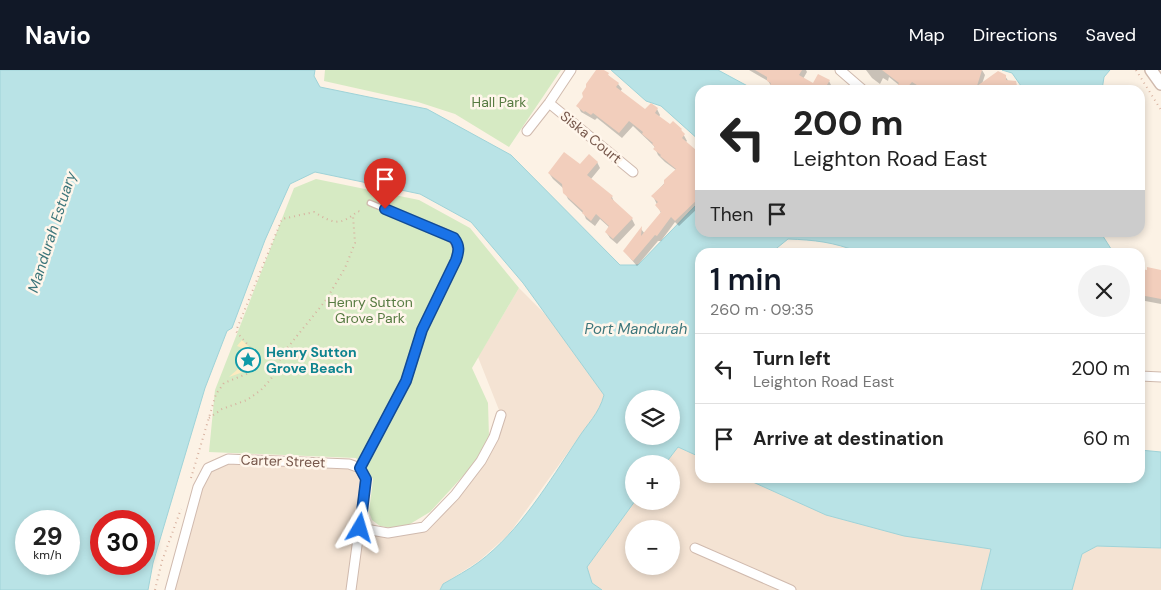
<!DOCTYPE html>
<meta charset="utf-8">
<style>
:root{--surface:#fff;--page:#f2f2f2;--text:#222;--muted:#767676;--line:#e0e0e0;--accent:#111827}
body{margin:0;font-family:"DM Sans",sans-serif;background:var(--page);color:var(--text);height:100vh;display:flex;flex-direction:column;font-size:19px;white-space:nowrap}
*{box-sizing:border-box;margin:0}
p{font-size:16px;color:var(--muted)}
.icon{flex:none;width:28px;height:28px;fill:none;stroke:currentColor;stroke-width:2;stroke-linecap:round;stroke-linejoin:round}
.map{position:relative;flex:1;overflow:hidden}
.sheet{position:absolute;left:695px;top:178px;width:450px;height:235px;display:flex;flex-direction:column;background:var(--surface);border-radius:15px;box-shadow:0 2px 8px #0003}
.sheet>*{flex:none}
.hud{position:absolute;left:695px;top:15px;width:450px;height:152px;border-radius:15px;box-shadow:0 2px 8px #0003;background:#fff;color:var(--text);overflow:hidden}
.controls{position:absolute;left:625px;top:320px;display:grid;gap:10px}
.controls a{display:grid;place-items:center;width:55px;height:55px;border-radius:50%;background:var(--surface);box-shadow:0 2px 8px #0003;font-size:25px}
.speed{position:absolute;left:15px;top:440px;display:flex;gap:10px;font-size:25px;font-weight:700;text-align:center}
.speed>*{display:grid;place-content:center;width:65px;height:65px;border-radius:50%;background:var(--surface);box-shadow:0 2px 8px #0003;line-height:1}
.speed small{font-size:12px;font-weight:400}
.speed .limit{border:8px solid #d22;background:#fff;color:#111}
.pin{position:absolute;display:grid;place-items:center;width:42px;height:42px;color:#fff;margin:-51px -21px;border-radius:50% 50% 50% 0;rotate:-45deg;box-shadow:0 0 5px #0007}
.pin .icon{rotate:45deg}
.me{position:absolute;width:55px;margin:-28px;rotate:7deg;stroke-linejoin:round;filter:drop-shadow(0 0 4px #0008)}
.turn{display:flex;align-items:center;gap:18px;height:105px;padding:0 15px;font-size:22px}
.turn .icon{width:65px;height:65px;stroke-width:2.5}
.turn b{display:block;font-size:35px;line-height:42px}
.then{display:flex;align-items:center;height:48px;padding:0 15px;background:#0003;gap:10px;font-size:19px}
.round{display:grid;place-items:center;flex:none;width:52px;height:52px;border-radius:26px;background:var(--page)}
.headline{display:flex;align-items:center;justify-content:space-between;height:85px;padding:0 15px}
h1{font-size:30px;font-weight:600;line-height:38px;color:var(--accent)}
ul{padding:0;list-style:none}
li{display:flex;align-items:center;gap:15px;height:70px;padding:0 15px;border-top:1px solid var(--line)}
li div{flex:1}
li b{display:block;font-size:19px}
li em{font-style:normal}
header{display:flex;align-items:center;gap:30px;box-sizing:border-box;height:70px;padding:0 25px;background:var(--accent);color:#fff}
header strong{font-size:24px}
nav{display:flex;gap:28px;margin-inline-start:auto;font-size:18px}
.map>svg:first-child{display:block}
.residential{fill:#f4e3d3;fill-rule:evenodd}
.green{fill:#d6eac3}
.sand{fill:#fceabf}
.water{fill:#b9e3e6;stroke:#9fd3d8;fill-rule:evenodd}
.shadow{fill:#0003}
.building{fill:#f2cebc}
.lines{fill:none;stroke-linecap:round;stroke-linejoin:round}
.service-casing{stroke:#d0baae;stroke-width:7}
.minor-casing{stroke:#d0baae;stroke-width:11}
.tertiary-casing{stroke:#d0baae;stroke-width:14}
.path{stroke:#d7b19f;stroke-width:2;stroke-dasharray:1 4;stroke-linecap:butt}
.service{stroke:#fff;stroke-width:4.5}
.minor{stroke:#fff;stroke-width:9}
.tertiary{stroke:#fff;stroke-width:11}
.route-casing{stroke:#114b97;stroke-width:12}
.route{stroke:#1a73e8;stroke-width:9}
.labels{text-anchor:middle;stroke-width:5;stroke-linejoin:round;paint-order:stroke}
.park-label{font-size:14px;fill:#577b42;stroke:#fff6eb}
.street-label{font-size:14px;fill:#75564a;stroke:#fff6eb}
.culture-label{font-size:14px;font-weight:bold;fill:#0d838f;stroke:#fff6eb;text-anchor:start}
.water-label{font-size:15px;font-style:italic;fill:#3d767b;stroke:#fff6eb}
</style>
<header>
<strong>Navio</strong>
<nav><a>Map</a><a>Directions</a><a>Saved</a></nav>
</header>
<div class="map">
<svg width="1161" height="520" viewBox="0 0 1161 520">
<rect width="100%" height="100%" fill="#fcf2e5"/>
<path class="residential" d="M519 218 547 246 604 325 600 338 509 464 479 491 443 514 440 520H175L203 414 209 403 218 397 229 393 347 399 356 403 360 407 362 417 354 462 375 466 397 467 415 463 424 457 481 391 501 345 478 287Z
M678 377 700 387V408H744L834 447 886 461 991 479 981 520H602L592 513 587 497 635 431H671V394H665ZM634 459H671V496H634Z
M1097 476 1161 478V520H1072L1082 484Z"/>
<path class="green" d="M325 0H561L509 77 455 44 418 32 324 11Z
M316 109 419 130 470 158 519 218 472 298 488 333 489 367 473 395 430 442 410 454 392 458 380 456 372 450 369 442 373 409 356 388 209 382 215 320 294 118Z"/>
<path class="sand" d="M242 270 250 278 253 293 246 301 229 307C240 297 247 294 242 278L237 276Z"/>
<path class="water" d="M0 0H315L314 6 320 17 427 39 511 85 620 195H638L700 131V162L1101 163 1113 182H859C833 172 815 170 788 169L772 182H700V387L678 377 665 394H634V431H635L587 497 592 513 602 520H440L443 514C455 507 468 500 479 492 520 461 549 412 577 370 587 354 599 344 604 325L523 213 471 152 420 124 315 102 290 114 265 170 232 258 227 261 205 318 153 493 148 520H0ZM634 329H671V366H634ZM26 451H69V494H26ZM101 451H144V494H101Z
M611 0H718L755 20H700V71L661 36 646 31Z
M1002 0H1110L1104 7 1102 20H1020L1021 16 1012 3Z
M1140 380 1161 382V478L1097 476 1082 484 1072 520H981L991 479 904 466 826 445 744 408H1140Z"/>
<path class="shadow" d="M598 0H602L618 14 622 19 620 22 645 41 657 39 660 45 659 47 671 56 681 60 687 71 685 73 696 81 700 79V136L679 156 675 152 661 171H658L637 196 624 181 641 159 645 164 661 143 653 126 676 100 665 92 658 85 654 76 633 56 622 68 597 48 595 50 581 42 578 36 584 27Z
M749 0H806L807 2 803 9 813 15 829 11 832 17 830 20H774L768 11Z
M866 0H982L985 5 982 14 1005 6 1009 12 1015 13 1019 20H921L915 17 913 20H896L899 15 889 7 888 11 883 8 880 14 872 8Z
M597 92 600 98 591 109 612 127 615 134 632 149 635 155 617 174 610 168 606 162 610 158 600 149 595 156 586 149 584 144 568 129 563 118 553 109 549 103Z
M1140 200 1161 201V234L1140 230Z"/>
<path class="building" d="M596 0H604L609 3 608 5 619 13 616 17 645 39 651 33 658 38 655 43 670 54 673 51 682 59 681 60 685 64 682 68 696 80 700 76V127L675 151 671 147 657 166 655 165 633 191 623 181 642 156 641 166 661 142 655 135 658 132 651 126 664 114V110L676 99 660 86 661 85 653 79 655 77 652 74 653 73 642 64 643 62 629 51 619 63 593 43 591 45 585 41 584 42 576 36 583 27 582 23 586 17V14Z
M755 0H802L799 5 813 13 818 4 830 10 824 20H778L770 15 771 13 767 11V7Z
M882 0H982L977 16 998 1 1006 5V10L1016 11 1018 20H925L912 12 905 20H894L899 13Z
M564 82 580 94 589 84 598 92 587 105 613 126 611 128 633 148 613 169 605 162 609 156 596 144 591 151 582 143 583 141 563 123 562 114 548 103Z
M1147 197 1161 200V229L1140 225V199L1147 200Z"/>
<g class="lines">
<defs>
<path id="service" d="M370 133 428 157"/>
<path id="minor" d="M840 0 863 20
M549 33 633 102
M527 61 549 33 571 0
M1140 306 1161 307
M360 398 406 311 422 260 456 190C463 166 446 164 428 157
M360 458 388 463 424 457 455 425 481 391 494 367 501 345
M695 478 791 520
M170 520 198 417 208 398 228 389 349 394 360 398
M351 520 366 409 360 398"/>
<path id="tertiary" d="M1151 0 1161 14"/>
</defs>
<use href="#service" class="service-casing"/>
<use href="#minor" class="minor-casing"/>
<use href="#tertiary" class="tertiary-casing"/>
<path class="path" d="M1136 0 1161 40
M209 348 222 339 247 330 261 320 271 309 276 297 284 282 326 230 345 198 355 173 353 146
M191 408 216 324 224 313 249 303C260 281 248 277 236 261L282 149 314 142C334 154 340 156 358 141L361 142
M155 520 162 491 181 439"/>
<use href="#service" class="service"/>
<use href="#minor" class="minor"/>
<use href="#tertiary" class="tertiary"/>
</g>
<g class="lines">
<defs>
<path id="route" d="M360 458 366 409 360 398 406 311 422 260 456 190C459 181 460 176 454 168L385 139"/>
</defs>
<use href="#route" class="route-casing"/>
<use href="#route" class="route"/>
</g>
<defs>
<symbol id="sight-ring" viewBox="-11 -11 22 22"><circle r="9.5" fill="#fff6eb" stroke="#0f9aa8" stroke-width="1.5"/><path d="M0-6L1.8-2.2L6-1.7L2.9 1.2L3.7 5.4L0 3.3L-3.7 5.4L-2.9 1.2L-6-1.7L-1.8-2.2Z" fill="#0f9aa8"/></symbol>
</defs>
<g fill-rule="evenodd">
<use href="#sight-ring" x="234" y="276" width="28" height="28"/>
</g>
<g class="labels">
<g class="park-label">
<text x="499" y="37">Hall Park</text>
<text x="370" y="237">Henry Sutton<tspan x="370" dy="16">Grove Park</tspan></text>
</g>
<g class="street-label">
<text transform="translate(591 67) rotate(39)" y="5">Siska Court</text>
<text transform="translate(283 391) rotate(2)" y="5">Carter Street</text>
</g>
<g class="culture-label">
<text x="266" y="287">Henry Sutton<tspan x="266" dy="16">Grove Beach</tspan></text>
</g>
<g class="water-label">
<text transform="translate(52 162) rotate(-72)" y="5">Mandurah Estuary</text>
<text x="636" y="264">Port Mandurah</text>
</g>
</g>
</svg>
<div class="controls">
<a><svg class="icon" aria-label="layers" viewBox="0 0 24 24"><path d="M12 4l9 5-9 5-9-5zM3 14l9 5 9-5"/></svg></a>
<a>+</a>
<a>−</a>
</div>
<div class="speed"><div>29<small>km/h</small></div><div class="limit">30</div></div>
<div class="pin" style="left:385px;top:139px;background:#d93025"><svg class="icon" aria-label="arrive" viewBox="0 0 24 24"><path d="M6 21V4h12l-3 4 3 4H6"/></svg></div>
<svg class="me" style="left:360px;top:458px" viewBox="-20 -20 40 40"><path d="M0-17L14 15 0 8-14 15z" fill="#1a73e8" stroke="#fff" stroke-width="4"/></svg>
<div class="hud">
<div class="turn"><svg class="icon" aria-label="left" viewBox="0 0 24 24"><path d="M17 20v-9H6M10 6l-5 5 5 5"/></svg><div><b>200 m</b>Leighton Road East</div></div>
<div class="then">Then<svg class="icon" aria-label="arrive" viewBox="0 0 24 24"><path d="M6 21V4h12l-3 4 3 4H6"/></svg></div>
</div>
<section class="sheet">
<div class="headline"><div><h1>1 min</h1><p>260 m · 09:35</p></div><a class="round"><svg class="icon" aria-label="close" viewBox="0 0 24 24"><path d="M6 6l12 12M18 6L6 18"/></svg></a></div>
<ul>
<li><svg class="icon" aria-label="left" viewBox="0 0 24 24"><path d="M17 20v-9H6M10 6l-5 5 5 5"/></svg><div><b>Turn left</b><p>Leighton Road East</p></div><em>200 m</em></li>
<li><svg class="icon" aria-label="arrive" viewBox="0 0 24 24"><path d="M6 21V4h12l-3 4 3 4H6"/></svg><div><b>Arrive at destination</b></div><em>60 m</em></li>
</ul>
</section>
</div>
